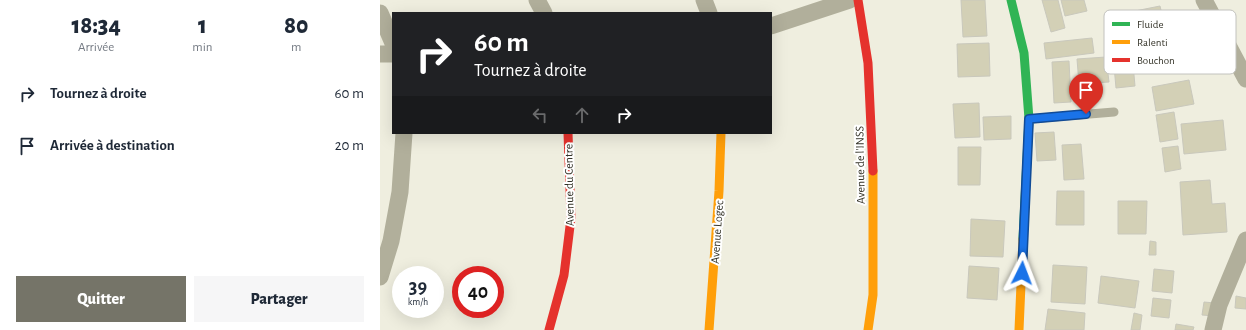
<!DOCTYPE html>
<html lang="fr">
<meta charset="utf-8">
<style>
:root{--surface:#fff;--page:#f6f6f7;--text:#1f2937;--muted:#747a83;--accent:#757468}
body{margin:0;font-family:"Alegreya Sans",sans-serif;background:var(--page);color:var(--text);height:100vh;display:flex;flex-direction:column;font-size:15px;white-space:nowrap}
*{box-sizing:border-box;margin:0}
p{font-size:13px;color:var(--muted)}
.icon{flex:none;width:22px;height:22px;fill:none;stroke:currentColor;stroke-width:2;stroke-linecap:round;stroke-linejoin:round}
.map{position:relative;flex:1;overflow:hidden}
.details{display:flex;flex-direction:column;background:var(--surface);width:380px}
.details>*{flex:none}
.hud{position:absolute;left:12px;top:12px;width:380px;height:122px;border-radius:0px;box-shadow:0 4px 16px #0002;background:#202124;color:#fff;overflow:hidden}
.speed{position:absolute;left:12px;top:266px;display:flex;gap:8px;font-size:20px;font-weight:700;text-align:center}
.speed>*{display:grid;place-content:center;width:52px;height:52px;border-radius:50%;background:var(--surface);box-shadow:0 4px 16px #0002;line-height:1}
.speed small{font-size:10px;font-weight:400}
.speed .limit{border:6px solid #d22;background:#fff;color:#111}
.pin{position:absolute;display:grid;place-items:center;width:34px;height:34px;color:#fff;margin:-41px -17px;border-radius:50% 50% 50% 0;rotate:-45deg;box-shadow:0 0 4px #0007}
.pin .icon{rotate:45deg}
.me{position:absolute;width:44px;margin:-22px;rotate:3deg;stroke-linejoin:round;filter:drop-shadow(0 0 3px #0008)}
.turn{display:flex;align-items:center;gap:14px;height:84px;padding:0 16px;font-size:18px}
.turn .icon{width:52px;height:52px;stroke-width:2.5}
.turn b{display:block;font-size:28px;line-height:34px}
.lanes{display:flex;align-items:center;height:38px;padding:0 16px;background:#0003;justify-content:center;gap:20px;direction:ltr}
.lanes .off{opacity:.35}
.eta{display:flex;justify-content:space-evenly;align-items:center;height:68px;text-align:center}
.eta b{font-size:24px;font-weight:800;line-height:28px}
.action{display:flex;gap:8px;margin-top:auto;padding:8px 16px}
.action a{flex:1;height:46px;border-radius:0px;background:var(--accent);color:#fff;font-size:16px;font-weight:800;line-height:46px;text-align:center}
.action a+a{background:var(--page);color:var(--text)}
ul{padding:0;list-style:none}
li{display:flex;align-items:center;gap:12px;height:52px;padding:0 16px}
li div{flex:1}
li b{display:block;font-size:15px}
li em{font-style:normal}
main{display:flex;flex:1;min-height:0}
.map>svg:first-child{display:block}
.building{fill:#d3d0b6;stroke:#c9c8bc}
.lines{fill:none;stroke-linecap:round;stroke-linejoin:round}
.lane{stroke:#b1af9b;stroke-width:9}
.street{stroke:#b1af9b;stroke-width:17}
.fast{stroke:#30b455;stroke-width:9}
.slow{stroke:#ff9f0a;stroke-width:9}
.jam{stroke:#e5322d;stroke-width:9}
.route-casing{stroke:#114b97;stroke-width:10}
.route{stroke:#1a73e8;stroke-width:7}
.labels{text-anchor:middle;stroke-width:4;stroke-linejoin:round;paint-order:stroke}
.street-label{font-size:12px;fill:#343328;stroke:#fff}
.key{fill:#fff;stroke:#c2c2be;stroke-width:1}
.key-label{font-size:11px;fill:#343328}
</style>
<main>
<section class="details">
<div class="eta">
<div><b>18:34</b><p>Arrivée</p></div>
<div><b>1</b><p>min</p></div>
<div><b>80</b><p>m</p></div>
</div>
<ul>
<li><svg class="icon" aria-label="right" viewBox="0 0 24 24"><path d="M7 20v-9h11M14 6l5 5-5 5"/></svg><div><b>Tournez à droite</b></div><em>60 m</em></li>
<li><svg class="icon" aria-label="arrive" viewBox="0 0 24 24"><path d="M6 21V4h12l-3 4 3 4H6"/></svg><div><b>Arrivée à destination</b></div><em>20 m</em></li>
</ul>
<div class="action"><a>Quitter</a><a>Partager</a></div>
</section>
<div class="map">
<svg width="866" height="330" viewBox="0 0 866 330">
<rect width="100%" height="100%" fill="#efeedf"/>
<path class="building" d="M581 0H605L607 36 583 37Z
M662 0H678L685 28 671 32Z
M681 0H704L707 11 685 16Z
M780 6 787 35 762 41 755 11Z
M712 38 714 53 666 59 664 43Z
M751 42 755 86 736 88 732 44Z
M609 43 610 76 578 77 577 44Z
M726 57 729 82 699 84 697 59Z
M689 61 691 102 674 103 672 62Z
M809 80 814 104 776 111 772 87Z
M599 103 600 137 575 138 573 104Z
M794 112 798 139 780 142 776 115Z
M631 116V139L604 140 603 117Z
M843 120 846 150 804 154 801 124Z
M674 132 676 160 657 161 655 133Z
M701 144 704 179 684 180 682 145Z
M798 146 801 169 785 172 782 148Z
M578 147H601L600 185H578Z
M830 180 832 204 845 203 847 232 803 235 800 182Z
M677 191H704V225H676Z
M738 201H767L766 234H738Z
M591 219 625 221 623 257 590 256Z
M770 241 776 242V255H769Z
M673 265 707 267 705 304 671 302Z
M589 266 619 268 617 300 587 298Z
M774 269 794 271 792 293 772 291Z
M721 276 759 281 755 308 718 303Z
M856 296 866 298V309L855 308Z
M773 298 791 300 789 318 771 316Z
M824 302 835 303 834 316 822 315Z
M668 309 705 313 704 330H665Z
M754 313 762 315 760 330H751Z
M796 324 814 327 813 330H795Z"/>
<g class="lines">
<path class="lane" d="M649 119 734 112"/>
<path class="street" d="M157 0 164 13
M324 0 329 13
M824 0 866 79
M0 13 13 43
M391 26 470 0
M0 54H13
M0 277 11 241 20 192 24 133
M833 330 839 305 866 240"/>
<path class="fast" d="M631 0 644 53 649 119 643 239"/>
<path class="slow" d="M329 330 339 191 341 133
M488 330 493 295V171
M639 330 643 239"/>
<path class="jam" d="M478 0 488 63 493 171
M169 330 184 275 191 218 188 133"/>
</g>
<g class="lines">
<defs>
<path id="route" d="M642 273 649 119 706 114"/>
</defs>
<use href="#route" class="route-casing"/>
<use href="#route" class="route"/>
</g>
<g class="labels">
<g class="street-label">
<text transform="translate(480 165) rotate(-91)" y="4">Avenue de l'INSS</text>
<text transform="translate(189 185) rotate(-91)" y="4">Avenue du Centre</text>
<text transform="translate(337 232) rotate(-86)" y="4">Avenue Logec</text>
</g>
</g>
<rect x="724" y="10" width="132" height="64" rx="6" class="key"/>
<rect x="732" y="22" width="18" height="4" fill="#30b455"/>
<rect x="732" y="40" width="18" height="4" fill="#ff9f0a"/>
<rect x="732" y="58" width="18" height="4" fill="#e5322d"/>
<g class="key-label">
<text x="757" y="28">Fluide</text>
<text x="757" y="46">Ralenti</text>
<text x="757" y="64">Bouchon</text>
</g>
</svg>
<div class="speed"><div>39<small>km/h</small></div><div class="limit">40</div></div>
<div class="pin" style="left:706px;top:114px;background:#d93025"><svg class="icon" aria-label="arrive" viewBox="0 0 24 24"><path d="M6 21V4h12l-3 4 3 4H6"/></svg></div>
<svg class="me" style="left:642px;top:273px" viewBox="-20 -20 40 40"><path d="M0-17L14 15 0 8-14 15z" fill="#1a73e8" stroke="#fff" stroke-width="4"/></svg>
<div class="hud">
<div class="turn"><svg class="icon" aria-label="right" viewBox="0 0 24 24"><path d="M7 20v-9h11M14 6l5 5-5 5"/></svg><div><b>60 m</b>Tournez à droite</div></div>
<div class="lanes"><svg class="icon off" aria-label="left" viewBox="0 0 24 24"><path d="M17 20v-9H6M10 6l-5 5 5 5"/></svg><svg class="icon off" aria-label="ahead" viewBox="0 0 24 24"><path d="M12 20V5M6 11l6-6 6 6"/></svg><svg class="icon" aria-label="right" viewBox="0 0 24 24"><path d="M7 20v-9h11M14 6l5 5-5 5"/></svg></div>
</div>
</div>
</main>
